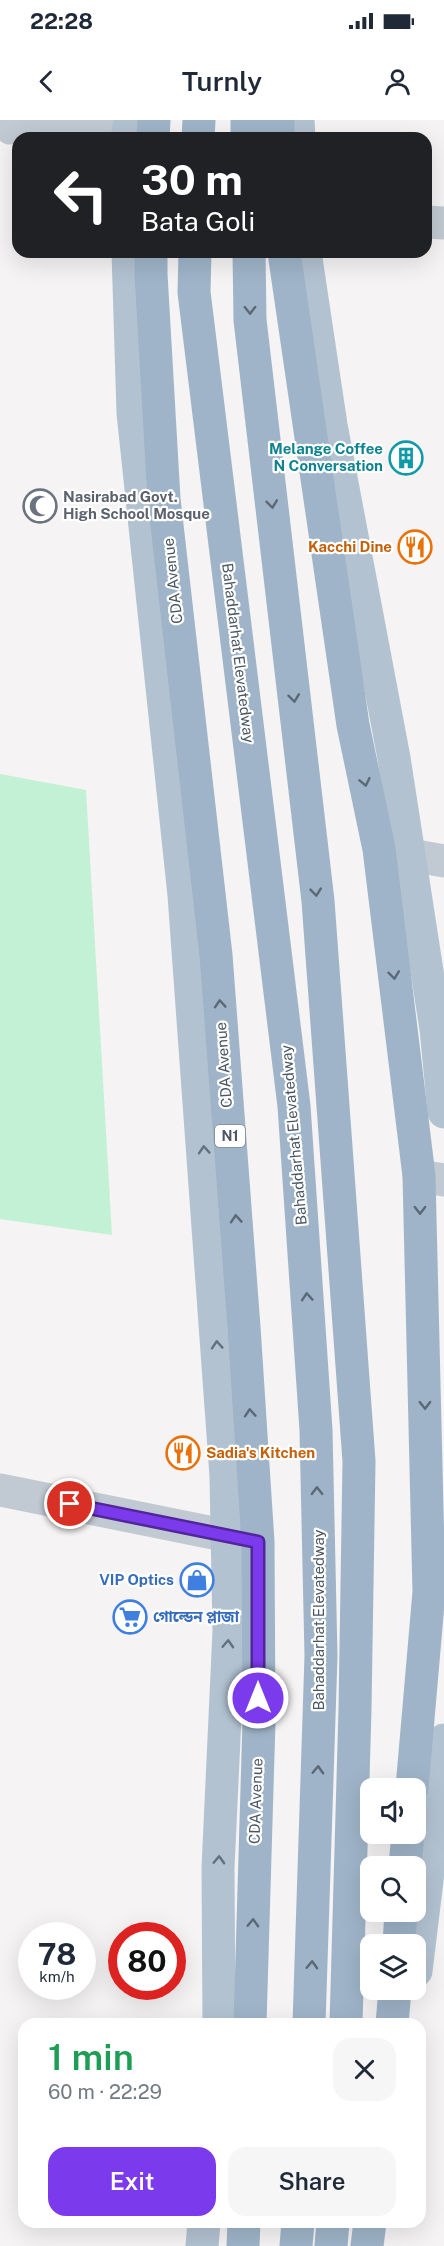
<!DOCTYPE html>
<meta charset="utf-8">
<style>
:root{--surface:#fff;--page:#f6f6f7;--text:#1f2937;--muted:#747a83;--accent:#7c3aed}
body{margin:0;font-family:"Public Sans","Noto Sans Bengali",sans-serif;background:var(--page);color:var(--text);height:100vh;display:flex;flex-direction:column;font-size:22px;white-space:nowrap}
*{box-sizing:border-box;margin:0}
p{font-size:20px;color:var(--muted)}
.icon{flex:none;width:33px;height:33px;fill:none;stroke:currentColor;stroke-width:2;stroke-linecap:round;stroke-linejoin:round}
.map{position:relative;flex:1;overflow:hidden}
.details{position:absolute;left:18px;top:1898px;width:408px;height:210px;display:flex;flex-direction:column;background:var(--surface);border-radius:18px;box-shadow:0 6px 24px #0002}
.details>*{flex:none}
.banner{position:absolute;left:12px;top:12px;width:420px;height:126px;border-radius:18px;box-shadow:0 6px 24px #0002;background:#202124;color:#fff;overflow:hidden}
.controls{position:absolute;left:360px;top:1658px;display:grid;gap:12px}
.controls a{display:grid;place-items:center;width:66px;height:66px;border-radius:12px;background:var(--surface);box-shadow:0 6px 24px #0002;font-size:30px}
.speed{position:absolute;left:18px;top:1802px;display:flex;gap:12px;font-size:30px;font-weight:700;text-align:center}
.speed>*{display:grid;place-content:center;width:78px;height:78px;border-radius:50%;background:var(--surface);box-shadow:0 6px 24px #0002;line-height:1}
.speed small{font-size:15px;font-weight:400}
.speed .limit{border:9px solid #d22;background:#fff;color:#111}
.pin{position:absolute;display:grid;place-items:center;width:51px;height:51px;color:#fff;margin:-26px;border:3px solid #fff;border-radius:50%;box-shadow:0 2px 6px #0007}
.me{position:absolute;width:66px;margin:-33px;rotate:0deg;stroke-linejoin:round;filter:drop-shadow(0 0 4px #0008)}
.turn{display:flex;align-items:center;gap:21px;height:126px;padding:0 30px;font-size:27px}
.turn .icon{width:78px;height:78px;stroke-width:2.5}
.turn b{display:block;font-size:42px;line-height:51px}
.round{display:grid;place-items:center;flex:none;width:63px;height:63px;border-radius:18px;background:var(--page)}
.head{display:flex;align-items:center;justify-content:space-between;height:102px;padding:0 30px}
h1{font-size:36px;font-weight:600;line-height:45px;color:#1e9e55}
.action{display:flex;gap:12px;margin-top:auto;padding:12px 30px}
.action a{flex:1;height:69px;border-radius:18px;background:var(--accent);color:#fff;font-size:24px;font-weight:600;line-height:69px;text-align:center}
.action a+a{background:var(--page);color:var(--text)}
.status{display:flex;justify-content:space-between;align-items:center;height:42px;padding:0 30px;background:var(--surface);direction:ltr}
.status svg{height:16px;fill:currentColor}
header{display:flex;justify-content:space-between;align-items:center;height:78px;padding:0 30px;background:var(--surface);font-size:27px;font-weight:600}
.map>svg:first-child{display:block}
.green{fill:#c3f1d5}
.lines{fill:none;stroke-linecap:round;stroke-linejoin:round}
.minor{stroke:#c1cad2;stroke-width:33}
.primary{stroke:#b3c2d1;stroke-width:33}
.trunk{stroke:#9fb4c9;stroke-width:33}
.oneway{stroke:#5b6976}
.oneway2{stroke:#64717d}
.route-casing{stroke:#51269a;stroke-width:15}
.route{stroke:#7c3aed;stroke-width:10}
.labels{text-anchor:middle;stroke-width:4.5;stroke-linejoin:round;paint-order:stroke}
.shield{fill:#fff;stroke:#808990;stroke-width:1.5}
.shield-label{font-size:14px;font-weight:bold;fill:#4a5661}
.culture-label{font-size:15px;font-weight:bold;fill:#0d838f;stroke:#fff;text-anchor:end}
.worship-label{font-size:15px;font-weight:bold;fill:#5b616d;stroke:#fff;text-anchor:start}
.food-label{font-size:15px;font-weight:bold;fill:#c56008;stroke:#fff;text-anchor:end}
.street-label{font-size:15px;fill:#4a5661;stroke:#fff}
.shop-label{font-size:15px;font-weight:bold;fill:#366cbe;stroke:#fff;text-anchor:end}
</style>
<div class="status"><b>22:28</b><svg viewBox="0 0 49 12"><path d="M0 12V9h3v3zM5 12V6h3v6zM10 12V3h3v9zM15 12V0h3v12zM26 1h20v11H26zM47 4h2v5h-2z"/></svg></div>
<header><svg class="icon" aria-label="back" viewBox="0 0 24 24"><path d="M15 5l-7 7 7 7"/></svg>Turnly<svg class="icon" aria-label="person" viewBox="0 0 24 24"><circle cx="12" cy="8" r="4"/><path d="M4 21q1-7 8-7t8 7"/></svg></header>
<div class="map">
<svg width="444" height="2126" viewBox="0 0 444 2126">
<rect width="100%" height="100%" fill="#f5f3f3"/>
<path class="green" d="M0 654 86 670 112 1115 0 1099Z"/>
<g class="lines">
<path class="minor" d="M10 8 25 6 153 16
M426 102 444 103
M383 730 444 741
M419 1056 444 1060
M0 1370 253 1421"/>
<path class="primary" d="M298 0 299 18
M127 18 130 0
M128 132 133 293 184 775 226 1356 229 1511 218 1748 219 1904
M305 132 331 305 394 638 436 909 444 992
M416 1851 444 1620
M202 2126 204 2102"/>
<path class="trunk" d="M247 0V18
M278 0V18
M153 18 154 0
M198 18 199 0
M151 132V154L164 379 216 835 244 1207 258 1422 259 1601 250 1904
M195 132 194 172 294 986 316 1310 321 1536 309 1904
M249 132 250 200 318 781 359 1341 355 1589 346 1904
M284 132 353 605 379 729 419 1056 429 1472 412 1668
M405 1746 408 1713
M399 1824 401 1791
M392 1904 395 1869
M243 2126 244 2102
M296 2126 298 2102
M331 2126 333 2102
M367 2126 370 2102"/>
</g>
<defs><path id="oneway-chevron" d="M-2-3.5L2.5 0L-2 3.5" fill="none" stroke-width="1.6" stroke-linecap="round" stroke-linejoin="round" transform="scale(1.5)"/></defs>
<g class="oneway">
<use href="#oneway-chevron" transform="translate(250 190) rotate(89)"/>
<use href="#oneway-chevron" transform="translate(272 384) rotate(83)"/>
<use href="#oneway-chevron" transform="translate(294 578) rotate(83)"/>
<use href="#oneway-chevron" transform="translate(365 662) rotate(78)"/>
<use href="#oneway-chevron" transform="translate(316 772) rotate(84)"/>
<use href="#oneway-chevron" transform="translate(394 855) rotate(83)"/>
<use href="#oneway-chevron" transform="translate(220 884) rotate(-94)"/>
<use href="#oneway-chevron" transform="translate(420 1090) rotate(89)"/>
<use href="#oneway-chevron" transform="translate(236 1099) rotate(-94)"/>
<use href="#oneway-chevron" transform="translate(307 1177) rotate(-94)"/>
<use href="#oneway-chevron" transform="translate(425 1285) rotate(89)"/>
<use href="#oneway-chevron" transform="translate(250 1293) rotate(-94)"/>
<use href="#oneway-chevron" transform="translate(317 1371) rotate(-91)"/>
<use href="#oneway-chevron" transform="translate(318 1650) rotate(-88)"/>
<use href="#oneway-chevron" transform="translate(253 1803) rotate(-88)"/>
<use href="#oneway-chevron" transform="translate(312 1845) rotate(-88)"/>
</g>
<g class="oneway2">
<use href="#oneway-chevron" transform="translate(204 1030) rotate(-94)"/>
<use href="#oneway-chevron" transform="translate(217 1225) rotate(-94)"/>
<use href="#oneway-chevron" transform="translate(228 1524) rotate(-87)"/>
<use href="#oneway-chevron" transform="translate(219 1740) rotate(-88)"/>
</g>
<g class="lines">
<defs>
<path id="route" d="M70 1384 258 1422V1578"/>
</defs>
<use href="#route" class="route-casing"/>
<use href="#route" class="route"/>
</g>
<defs>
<symbol id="building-ring" viewBox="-11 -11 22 22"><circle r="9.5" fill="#fff" stroke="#0f9aa8" stroke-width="1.5"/><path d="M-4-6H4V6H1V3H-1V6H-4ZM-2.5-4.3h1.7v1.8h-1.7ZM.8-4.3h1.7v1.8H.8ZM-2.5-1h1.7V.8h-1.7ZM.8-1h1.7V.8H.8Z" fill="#0f9aa8"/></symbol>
<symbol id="mosque-ring" viewBox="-11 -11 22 22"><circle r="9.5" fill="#fff" stroke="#6b7280" stroke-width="1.5"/><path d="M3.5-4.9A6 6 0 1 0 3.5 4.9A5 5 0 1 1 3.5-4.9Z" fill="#6b7280"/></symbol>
<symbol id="restaurant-ring" viewBox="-11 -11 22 22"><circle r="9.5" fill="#fff" stroke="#e8710a" stroke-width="1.5"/><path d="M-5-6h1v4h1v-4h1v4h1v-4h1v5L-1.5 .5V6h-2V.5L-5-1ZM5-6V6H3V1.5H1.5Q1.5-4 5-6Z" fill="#e8710a"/></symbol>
<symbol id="shop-ring" viewBox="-11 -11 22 22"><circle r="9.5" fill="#fff" stroke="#3f7fe0" stroke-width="1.5"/><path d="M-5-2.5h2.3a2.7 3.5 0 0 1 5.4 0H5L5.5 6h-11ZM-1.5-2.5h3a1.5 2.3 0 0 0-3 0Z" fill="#3f7fe0"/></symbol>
<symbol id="supermarket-ring" viewBox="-11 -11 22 22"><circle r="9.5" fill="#fff" stroke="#3f7fe0" stroke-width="1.5"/><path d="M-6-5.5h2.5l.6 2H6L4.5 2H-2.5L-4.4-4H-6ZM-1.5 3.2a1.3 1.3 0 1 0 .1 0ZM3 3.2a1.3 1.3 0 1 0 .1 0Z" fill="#3f7fe0"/></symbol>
</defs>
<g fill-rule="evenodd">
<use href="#building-ring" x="387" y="319" width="38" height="38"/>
<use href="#mosque-ring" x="21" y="367" width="38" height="38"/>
<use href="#restaurant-ring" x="396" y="408" width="38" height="38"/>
<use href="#restaurant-ring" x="164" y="1314" width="38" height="38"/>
<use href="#shop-ring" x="178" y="1441" width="38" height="38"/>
<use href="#supermarket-ring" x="111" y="1478" width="38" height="38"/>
</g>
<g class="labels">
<rect class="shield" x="215" y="1005" width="30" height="22" rx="4.5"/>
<g class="shield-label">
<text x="230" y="1021">N1</text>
</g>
<g class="culture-label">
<text x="383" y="334">Melange Coffee<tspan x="383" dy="17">N Conversation</tspan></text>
</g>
<g class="worship-label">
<text x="63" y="382">Nasirabad Govt.<tspan x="63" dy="17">High School Mosque</tspan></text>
</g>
<g class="food-label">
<text x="392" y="432">Kacchi Dine</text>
<text x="206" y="1338" text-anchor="start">Sadia's Kitchen</text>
</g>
<g class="street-label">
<text transform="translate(173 461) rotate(-96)" y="5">CDA Avenue</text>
<text transform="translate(238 533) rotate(83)" y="5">Bahaddarhat Elevatedway</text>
<text transform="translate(224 945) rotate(-94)" y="5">CDA Avenue</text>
<text transform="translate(294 1015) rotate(-95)" y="5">Bahaddarhat Elevatedway</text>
<text transform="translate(319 1500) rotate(-90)" y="5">Bahaddarhat Elevatedway</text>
<text transform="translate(256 1681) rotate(-88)" y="5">CDA Avenue</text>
</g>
<g class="shop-label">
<text x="174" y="1465">VIP Optics</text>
<text x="153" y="1502" text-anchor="start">গোল্ডেন প্লাজা</text>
</g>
</g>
</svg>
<div class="controls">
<a><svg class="icon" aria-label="sound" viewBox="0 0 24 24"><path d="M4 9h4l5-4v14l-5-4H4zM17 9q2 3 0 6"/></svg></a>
<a><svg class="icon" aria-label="search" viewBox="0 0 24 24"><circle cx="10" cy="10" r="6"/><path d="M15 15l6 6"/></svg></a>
<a><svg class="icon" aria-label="layers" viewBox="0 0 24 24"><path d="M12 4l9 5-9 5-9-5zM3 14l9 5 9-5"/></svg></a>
</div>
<div class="speed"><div>78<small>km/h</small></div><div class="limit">80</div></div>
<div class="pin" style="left:70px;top:1384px;background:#d93025"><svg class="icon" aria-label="arrive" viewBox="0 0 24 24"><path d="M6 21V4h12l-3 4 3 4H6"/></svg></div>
<svg class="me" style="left:258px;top:1578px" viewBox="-20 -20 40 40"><circle r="17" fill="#7c3aed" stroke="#fff" stroke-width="3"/><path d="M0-11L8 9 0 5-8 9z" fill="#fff"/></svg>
<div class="banner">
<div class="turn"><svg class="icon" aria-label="left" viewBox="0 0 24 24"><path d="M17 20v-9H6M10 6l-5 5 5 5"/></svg><div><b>30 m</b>Bata Goli</div></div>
</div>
<section class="details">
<div class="head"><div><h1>1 min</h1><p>60 m · 22:29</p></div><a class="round"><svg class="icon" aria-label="close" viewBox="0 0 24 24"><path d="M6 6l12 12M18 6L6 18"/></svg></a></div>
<div class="action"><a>Exit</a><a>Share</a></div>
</section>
</div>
